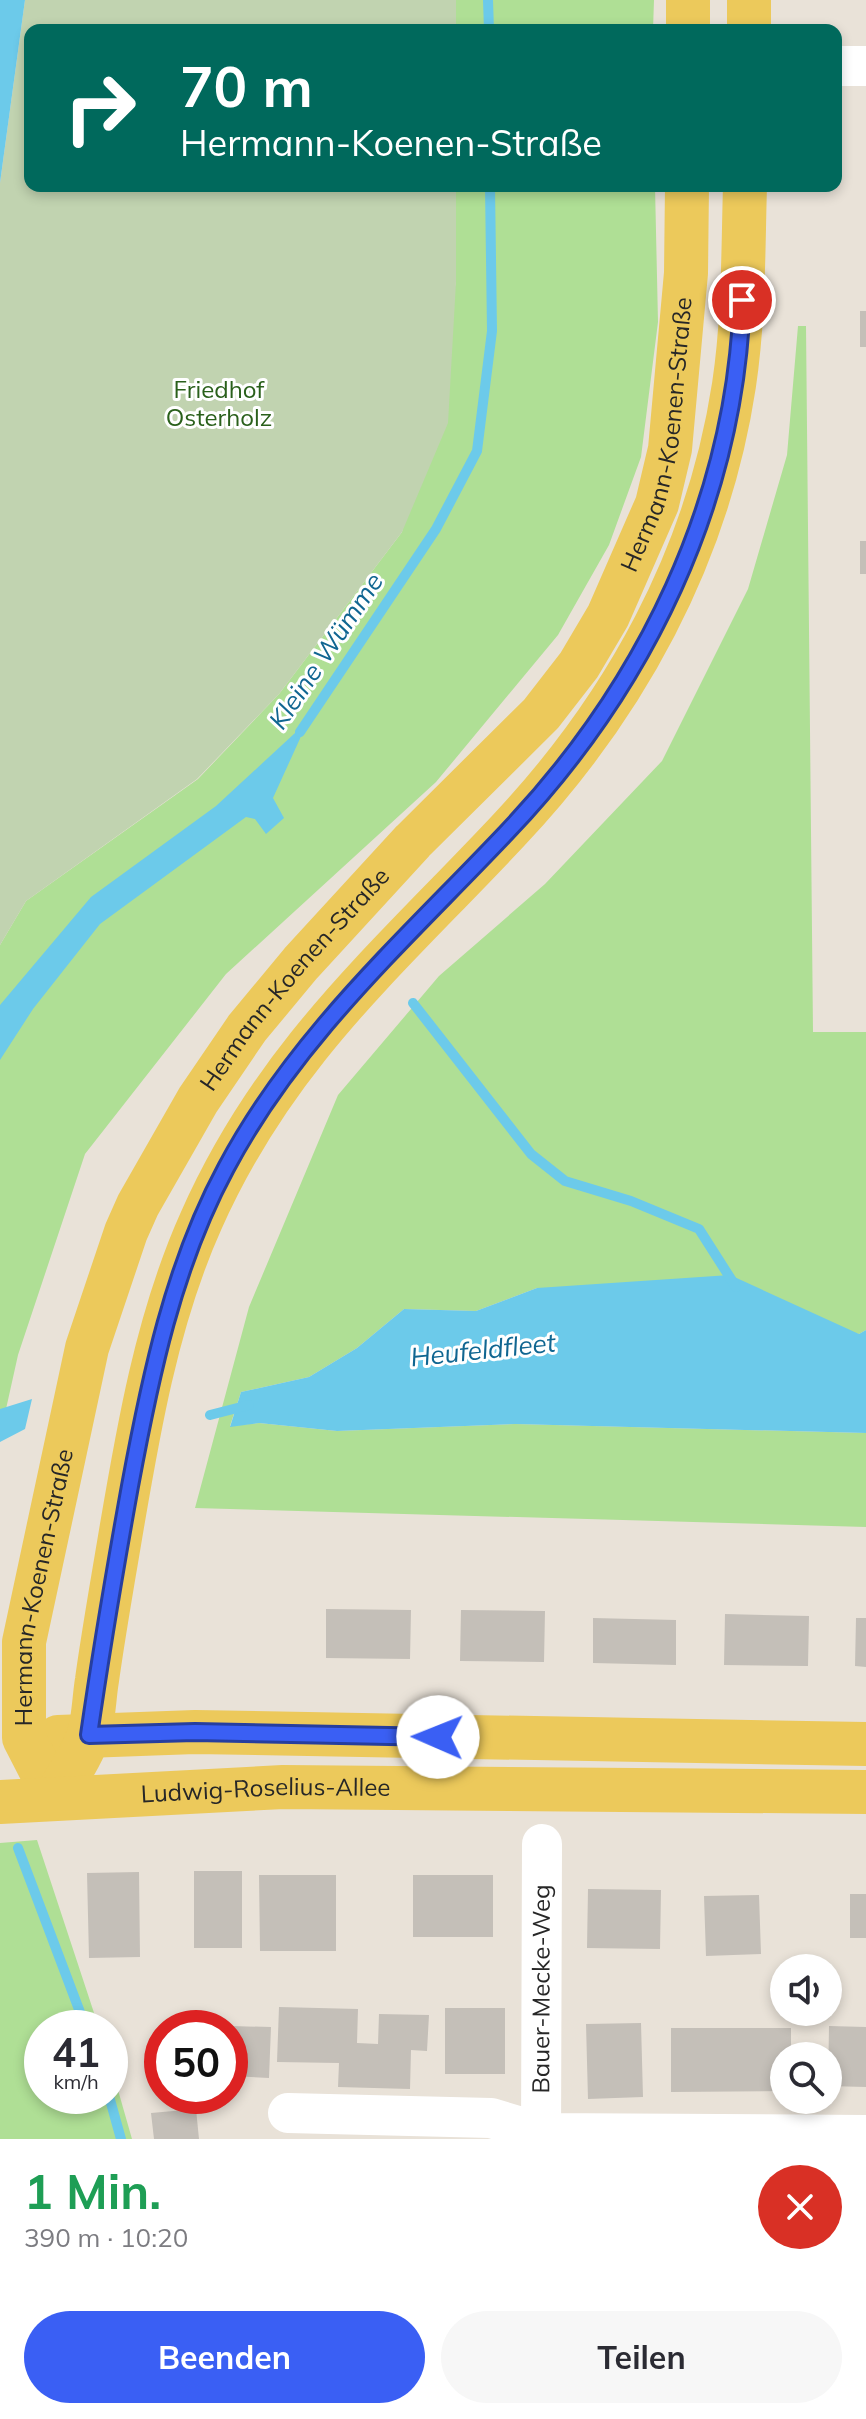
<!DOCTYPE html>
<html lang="de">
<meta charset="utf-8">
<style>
:root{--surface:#fff;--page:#f7f7f7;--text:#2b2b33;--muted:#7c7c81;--accent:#3a5ff4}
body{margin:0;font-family:Mulish,sans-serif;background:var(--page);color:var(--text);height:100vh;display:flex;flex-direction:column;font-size:30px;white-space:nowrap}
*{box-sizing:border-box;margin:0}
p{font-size:26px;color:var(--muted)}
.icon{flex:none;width:44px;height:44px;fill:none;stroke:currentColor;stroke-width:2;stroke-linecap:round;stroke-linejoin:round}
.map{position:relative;height:2139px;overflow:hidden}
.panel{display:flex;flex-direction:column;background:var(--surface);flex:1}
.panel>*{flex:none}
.guide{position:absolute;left:24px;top:24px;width:818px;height:168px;border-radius:16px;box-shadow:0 4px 12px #0003;background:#00695c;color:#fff;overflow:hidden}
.fabs{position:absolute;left:770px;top:1954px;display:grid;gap:16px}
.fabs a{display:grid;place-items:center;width:72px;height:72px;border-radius:50%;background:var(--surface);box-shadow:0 4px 12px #0003;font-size:40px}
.speed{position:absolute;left:24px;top:2010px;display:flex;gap:16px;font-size:40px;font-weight:700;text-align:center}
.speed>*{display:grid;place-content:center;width:104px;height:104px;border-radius:50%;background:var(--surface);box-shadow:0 4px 12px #0003;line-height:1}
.speed small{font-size:20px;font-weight:400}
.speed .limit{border:12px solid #d22;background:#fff;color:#111}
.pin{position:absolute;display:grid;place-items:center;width:68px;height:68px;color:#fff;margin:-34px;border:4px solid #fff;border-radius:50%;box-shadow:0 2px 8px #0007}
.me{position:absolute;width:88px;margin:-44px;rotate:271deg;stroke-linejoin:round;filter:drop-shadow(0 0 6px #0008)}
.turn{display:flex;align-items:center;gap:28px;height:168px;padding:0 24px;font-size:36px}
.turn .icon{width:104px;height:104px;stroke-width:2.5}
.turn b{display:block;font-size:56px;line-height:68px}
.round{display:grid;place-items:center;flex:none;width:84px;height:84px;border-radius:42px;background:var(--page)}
.head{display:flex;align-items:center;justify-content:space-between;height:136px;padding:0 24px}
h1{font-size:48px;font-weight:700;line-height:60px;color:#1e9e55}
.cta{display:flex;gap:16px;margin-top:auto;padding:16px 24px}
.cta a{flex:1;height:92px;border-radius:48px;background:var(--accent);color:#fff;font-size:32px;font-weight:700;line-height:92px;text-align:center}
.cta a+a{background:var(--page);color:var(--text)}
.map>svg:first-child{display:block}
.green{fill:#afdf95}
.cemetery{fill:#c1d3b0}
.water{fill:#6ccaea}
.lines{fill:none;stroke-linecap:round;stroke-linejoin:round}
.stream{stroke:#6ccaea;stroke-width:10}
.building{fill:#c4bfb8}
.minor{stroke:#fff;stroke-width:40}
.major{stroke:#ecc95b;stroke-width:44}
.route-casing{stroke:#263e9f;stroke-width:20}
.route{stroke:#3a5ff4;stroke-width:14}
.labels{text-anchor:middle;stroke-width:6;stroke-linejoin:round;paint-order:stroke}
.park-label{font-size:24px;fill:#2a601b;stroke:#fff}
.street-label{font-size:24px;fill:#272727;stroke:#fff}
.water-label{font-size:26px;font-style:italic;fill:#106691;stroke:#fff}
</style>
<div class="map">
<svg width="866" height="2139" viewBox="0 0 866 2139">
<rect width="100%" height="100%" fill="#e9e2d8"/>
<path class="green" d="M456 0H654L653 30H456Z
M456 186H655L658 322 641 457 609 545 558 635 436 782 226 974 85 1154 18 1355 0 1436V945L26 901 198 779 279 694 402 532 456 282Z
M798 326H806L813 1032H866V1330L859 1334 537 1288 476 1311 404 1309 357 1348 309 1377 241 1392 230 1426 259 1423 337 1431 515 1424 866 1433V1527L195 1508 249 1307 338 1095 439 976 545 884 662 761 748 589 787 455Z
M37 1840 99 2028H42V2096H110V2062L132 2139H0V1843Z"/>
<path class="cemetery" d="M25 0H456V30H30V186H456V282L448 423 402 532 279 694 197 779 26 901 0 945V183Z"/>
<path class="water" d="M0 0H25L0 183Z
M308 721 273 798 284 818 266 834 255 819 246 817 100 924 33 1009 0 1060V1005L91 897 216 806Z
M730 1275 859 1334 866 1330V1433L515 1424 337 1431 259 1423 230 1427 241 1392 309 1377 357 1348 404 1309 476 1311 537 1288Z
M32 1399 25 1429 0 1442V1409Z"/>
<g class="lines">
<path class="stream" d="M488 0 489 30
M300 732 436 529 477 451 492 331 490 186
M413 1003 531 1154 565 1181 631 1201 699 1229 736 1287
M210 1415 249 1405
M18 1848 86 2028
M109 2096 121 2139"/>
</g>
<path class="building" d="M860 311H866V347H860Z
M860 541H866V574H860Z
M326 1609 411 1610 410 1659 326 1658Z
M461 1610 545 1611 544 1662 460 1661Z
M725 1614 809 1616 808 1666 724 1665Z
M593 1618 676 1620V1665L593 1663Z
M856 1618H866V1667L855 1666Z
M194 1871H242V1948H194Z
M139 1872 140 1957 89 1958 87 1873Z
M259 1875H336V1951H260Z
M413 1875H493V1937H413Z
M588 1889 661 1890 660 1949 587 1948Z
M850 1894H866V1938H850Z
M759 1895 761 1954 706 1956 704 1896Z
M279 2007 358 2009 357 2043 378 2044 379 2014 429 2015 427 2051 411 2050 410 2089 338 2087 339 2063 277 2062Z
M445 2008H505V2074H445Z
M641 2023 643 2097 588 2099 586 2024Z
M230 2026 271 2027 269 2078 230 2076Z
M829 2026 866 2027V2087L828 2086Z
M671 2028H791V2056H784V2091L671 2092Z
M196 2109 199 2139H154L151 2113Z"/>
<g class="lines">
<g class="minor">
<path d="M836 66H866"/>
<path d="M288 2113 491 2118 541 2133 866 2135"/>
<path id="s1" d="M541 2139 542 1844"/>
</g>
<g class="major">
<path d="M688 0V30"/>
<path d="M749 30V0"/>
<path d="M58 1737 195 1732 866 1744"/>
<path id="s2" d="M55 1798 24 1738V1642L87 1348 126 1232 138 1205 198 1100 247 1028 301 963 413 841 541 714 579 665 608 616 657 504 670 449 686 273 687 186"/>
<path d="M55 1798C66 1778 82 1756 89 1734 94 1717 94 1698 97 1680 102 1644 108 1609 114 1573 134 1456 152 1330 201 1221 275 1054 387 960 508 831 625 707 708 556 734 385 744 319 743 252 745 186"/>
<path id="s3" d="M0 1802 283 1787 866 1792"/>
</g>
</g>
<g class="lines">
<defs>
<path id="route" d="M438 1737 195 1732 89 1735C101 1652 115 1569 130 1486 150 1378 173 1266 226 1168 296 1036 406 939 507 832 645 687 735 502 742 300"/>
</defs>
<use href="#route" class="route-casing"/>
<use href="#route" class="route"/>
</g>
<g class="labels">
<g class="park-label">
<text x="219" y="398">Friedhof<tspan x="219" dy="28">Osterholz</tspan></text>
</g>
<g class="street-label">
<text dy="8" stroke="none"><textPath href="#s2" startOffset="1564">Hermann-Koenen-Straße</textPath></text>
<text dy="8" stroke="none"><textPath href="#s2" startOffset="892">Hermann-Koenen-Straße</textPath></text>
<text dy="8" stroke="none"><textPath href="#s2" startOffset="220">Hermann-Koenen-Straße</textPath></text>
<text dy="8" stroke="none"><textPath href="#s3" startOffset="266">Ludwig-Roselius-Allee</textPath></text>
<text dy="8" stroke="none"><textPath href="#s1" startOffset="150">Bauer-Mecke-Weg</textPath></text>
</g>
<g class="water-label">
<text transform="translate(326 651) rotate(-56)" y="9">Kleine Wümme</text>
<text transform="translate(483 1350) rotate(-6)" y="9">Heufeldfleet</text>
</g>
</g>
</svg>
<div class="fabs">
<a><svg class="icon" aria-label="sound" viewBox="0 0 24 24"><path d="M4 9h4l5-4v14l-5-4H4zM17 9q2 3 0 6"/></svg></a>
<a><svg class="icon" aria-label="search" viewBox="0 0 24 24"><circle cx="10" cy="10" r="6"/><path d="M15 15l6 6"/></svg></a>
</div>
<div class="speed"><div>41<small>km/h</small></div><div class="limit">50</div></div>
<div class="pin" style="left:742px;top:300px;background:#d93025"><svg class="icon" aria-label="arrive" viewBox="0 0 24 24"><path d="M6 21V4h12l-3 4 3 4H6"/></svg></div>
<svg class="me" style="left:438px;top:1737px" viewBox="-20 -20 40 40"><circle r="19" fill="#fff"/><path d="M0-13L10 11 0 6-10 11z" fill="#3a5ff4"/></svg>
<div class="guide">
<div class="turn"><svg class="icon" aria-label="right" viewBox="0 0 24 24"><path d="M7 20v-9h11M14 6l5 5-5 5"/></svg><div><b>70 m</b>Hermann-Koenen-Straße</div></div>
</div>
</div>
<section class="panel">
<div class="head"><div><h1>1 Min.</h1><p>390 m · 10:20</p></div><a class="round" style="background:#d93025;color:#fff"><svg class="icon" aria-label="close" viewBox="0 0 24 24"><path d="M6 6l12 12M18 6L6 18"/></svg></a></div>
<div class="cta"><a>Beenden</a><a>Teilen</a></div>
</section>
